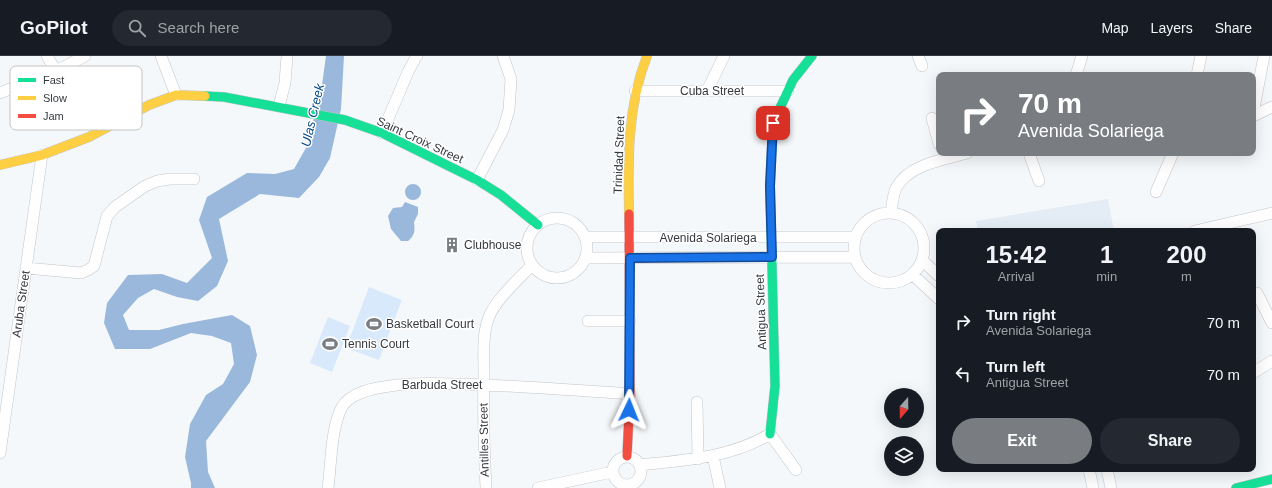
<!DOCTYPE html>
<style>
:root{--surface:#171b24;--page:#242831;--text:#f1f3f6;--muted:#9ea1a6;--line:#363941;--accent:#797c81}
body{margin:0;font-family:Helvetica,sans-serif;background:var(--page);color:var(--text);height:100vh;display:flex;flex-direction:column;font-size:15px;white-space:nowrap}
*{box-sizing:border-box;margin:0}
p{font-size:13px;color:var(--muted)}
.icon{flex:none;width:22px;height:22px;fill:none;stroke:currentColor;stroke-width:2;stroke-linecap:round;stroke-linejoin:round}
.map{position:relative;flex:1;overflow:hidden}
.sheet{position:absolute;left:936px;top:172px;width:320px;height:244px;display:flex;flex-direction:column;background:var(--surface);border-radius:8px;box-shadow:0 4px 16px #0002}
.sheet>*{flex:none}
.banner{position:absolute;left:936px;top:16px;width:320px;height:84px;border-radius:8px;box-shadow:0 4px 16px #0002;background:#797c81;color:#fff;overflow:hidden}
.needle{width:26px;rotate:200deg}
.fabs{position:absolute;left:884px;top:332px;display:grid;gap:8px}
.fabs a{display:grid;place-items:center;width:40px;height:40px;border-radius:50%;background:var(--surface);box-shadow:0 4px 16px #0002;font-size:20px}
.pin{position:absolute;display:grid;place-items:center;width:34px;height:34px;color:#fff;margin:-17px;border-radius:8px;box-shadow:0 2px 6px #0006}
.me{position:absolute;width:44px;margin:-22px;rotate:2deg;stroke-linejoin:round;filter:drop-shadow(0 0 3px #0008)}
.turn{display:flex;align-items:center;gap:14px;height:84px;padding:0 16px;font-size:18px}
.turn .icon{width:52px;height:52px;stroke-width:2.5}
.turn b{display:block;font-size:28px;line-height:34px}
.eta{display:flex;justify-content:space-evenly;align-items:center;height:68px;text-align:center}
.eta b{font-size:24px;font-weight:600;line-height:28px}
.cta{display:flex;gap:8px;margin-top:auto;padding:8px 16px}
.cta a{flex:1;height:46px;border-radius:24px;background:var(--accent);color:#fff;font-size:16px;font-weight:600;line-height:46px;text-align:center}
.cta a+a{background:var(--page);color:var(--text)}
ul{padding:0;list-style:none}
li{display:flex;align-items:center;gap:12px;height:52px;padding:0 16px}
li div{flex:1}
li b{display:block;font-size:15px}
li em{font-style:normal}
header{display:flex;align-items:center;gap:24px;box-sizing:border-box;height:56px;padding:0 20px;background:var(--surface);border-bottom:1px solid var(--line)}
header strong{font-size:19px}
nav{display:flex;gap:22px;margin-inline-start:auto;font-size:14px}
.search{width:280px;height:36px;background:var(--page);display:flex;align-items:center;gap:10px;box-sizing:border-box;padding:0 14px;border-radius:22px;color:var(--muted);font-size:15px}
.map>svg:first-child{display:block}
.built{fill:#e4edf5}
.green{fill:#d8e9fb}
.water{fill:#99b8db}
.lines{fill:none;stroke-linecap:round;stroke-linejoin:round}
.street-casing{stroke:#c2c5c9;stroke-width:12}
.fast-casing{stroke:#c2c5c9;stroke-width:10}
.slow-casing{stroke:#c2c5c9;stroke-width:10}
.jam-casing{stroke:#c2c5c9;stroke-width:10}
.street{stroke:#fefefe;stroke-width:11}
.fast{stroke:#16e098;stroke-width:9}
.slow{stroke:#ffcf43;stroke-width:9}
.jam{stroke:#f24e42;stroke-width:9}
.route-casing{stroke:#114b97;stroke-width:10}
.route{stroke:#1a73e8;stroke-width:7}
.labels{text-anchor:middle;stroke-width:3;stroke-linejoin:round;paint-order:stroke}
.street-label{font-size:12px;fill:#363a3f;stroke:#fff}
.poi-label{font-size:12px;fill:#363a3f;stroke:#fff;text-anchor:start}
.water-label{font-size:13px;font-style:italic;fill:#064a85;stroke:#fff}
.key{fill:#fff;stroke:#c3c4c5;stroke-width:1}
.key-label{font-size:11px;fill:#363a3f}
</style>
<header>
<strong>GoPilot</strong>
<div class="search"><svg class="icon" aria-label="search" viewBox="0 0 24 24"><circle cx="10" cy="10" r="6"/><path d="M15 15l6 6"/></svg>Search here</div>
<nav><a>Map</a><a>Layers</a><a>Share</a></nav>
</header>
<div class="map">
<svg width="1272" height="432" viewBox="0 0 1272 432">
<rect width="100%" height="100%" fill="#f5f8fb"/>
<path class="built" d="M1108 143 1114 175H978L976 165Z"/>
<path class="green" d="M369 231 402 244 379 304 346 292Z
M328 261 350 270 332 316 310 307Z"/>
<path class="water" d="M326 0H344L341 53 330 102 319 121 299 142 260 138 219 163 228 205 217 230 198 245 177 241 154 233 138 242 123 259 129 274H159L183 268 232 259 250 270 257 299 250 326 206 385 208 416 215 432H191V427L185 401 190 368 206 339 223 328 234 308 231 287 212 280 191 277 150 293H115L104 267 107 247 128 219 162 218 187 227 212 202 199 164 207 141 247 117 275 118 294 113 307 90 322 29Z
M405 136a8 8 0 1 1 16 0a8 8 0 1 1-16 0Z
M405 146 418 151V158L414 166C415 175 415 179 408 185H401L391 173 388 160 393 152 402 151Z"/>
<g class="lines">
<defs>
<path id="street" d="M47 0 56 15
M161 0 176 39
M918 0 922 10
M1076 19 1082 0
M1197 19 1201 0
M635 35H788
M707 35 724 0
M0 37 56 15 85 0
M279 50 285 27 287 0
M1253 57 1264 0
M1253 60 1272 51
M932 62 939 88
M382 77 408 16 415 3 417 0
M1029 97 1039 125
M477 124 503 74 509 54 511 23 503 0
M1156 136 1173 97
M854 192a35 35 0 1 1 70 0a35 35 0 1 1-70 0Z
M891 157C892 149 893 139 896 132 909 108 943 104 967 97
M527 192a30 30 0 1 1 60 0a30 30 0 1 1-60 0Z
M1195 175 1272 157
M585 181H855
M585 202 855 201
M923 205 939 220
M26 212 81 217 88 214 94 210 107 160 115 151 145 130 157 125 170 123H194
M913 219 939 243
M1257 237 1272 267
M588 265H630
M1253 317 1272 305
M697 346 698 403
M0 397 42 99
M713 400 720 432
M613 415a14 14 0 1 1 28 0a14 14 0 1 1-28 0Z
M640 409C685 404 730 402 770 378L796 414
M1089 413 1093 432
M1107 413 1111 432
M328 432C331 409 331 371 342 351 351 336 374 332 390 330 414 326 439 328 463 328 519 330 574 334 630 338
M486 432C484 394 483 356 484 318 484 300 482 278 489 261 495 244 520 222 532 209
M538 432 612 416"/>
<path id="fast" d="M205 40 224 41 345 64 382 77 477 124 501 139 538 169
M770 378 775 330 770 130 773 67 793 24 812 0
M1236 432 1272 423"/>
<path id="slow" d="M0 109 42 99 89 81 149 49 176 39 205 40
M629 158C628 104 627 51 647 0"/>
<path id="jam" d="M627 400 630 338 629 158"/>
</defs>
<use href="#street" class="street-casing"/>
<use href="#fast" class="fast-casing"/>
<use href="#slow" class="slow-casing"/>
<use href="#jam" class="jam-casing"/>
<use href="#street" class="street"/>
<use href="#fast" class="fast"/>
<use href="#slow" class="slow"/>
<use href="#jam" class="jam"/>
</g>
<g class="lines">
<defs>
<path id="route" d="M629 354 630 202 772 201 770 130 773 67"/>
</defs>
<use href="#route" class="route-casing"/>
<use href="#route" class="route"/>
</g>
<defs>
<symbol id="building-bare" viewBox="-9 -9 18 18"><path d="M-4-6H4V6H1V3H-1V6H-4ZM-2.5-4.3h1.7v1.8h-1.7ZM.8-4.3h1.7v1.8H.8ZM-2.5-1h1.7V.8h-1.7ZM.8-1h1.7V.8H.8Z" fill="#797c81" stroke="#fff" stroke-width="2.5" paint-order="stroke"/></symbol>
<symbol id="stadium-bare" viewBox="-9 -9 18 18"><path d="M0-5a6.5 5 0 1 0 0 10a6.5 5 0 1 0 0-10ZM-3.5-1.8h7v3.6h-7Z" fill="#797c81" stroke="#fff" stroke-width="2.5" paint-order="stroke"/></symbol>
</defs>
<g fill-rule="evenodd">
<use href="#building-bare" x="441" y="178" width="22" height="22"/>
<use href="#stadium-bare" x="363" y="257" width="22" height="22"/>
<use href="#stadium-bare" x="319" y="277" width="22" height="22"/>
</g>
<g class="labels">
<g class="street-label">
<text x="712" y="39">Cuba Street</text>
<text transform="translate(420 84) rotate(25)" y="4">Saint Croix Street</text>
<text transform="translate(619 99) rotate(-88)" y="4">Trinidad Street</text>
<text x="708" y="186">Avenida Solariega</text>
<text transform="translate(21 248) rotate(-82)" y="4">Aruba Street</text>
<text transform="translate(761 256) rotate(-92)" y="4">Antigua Street</text>
<text x="442" y="333">Barbuda Street</text>
<text transform="translate(484 384) rotate(-91)" y="4">Antilles Street</text>
</g>
<g class="poi-label">
<text x="464" y="193">Clubhouse</text>
<text x="386" y="272">Basketball Court</text>
<text x="342" y="292">Tennis Court</text>
</g>
<g class="water-label">
<text transform="translate(312 59) rotate(-77)" y="5">Ulas Creek</text>
</g>
</g>
<rect x="10" y="10" width="132" height="64" rx="6" class="key"/>
<rect x="18" y="22" width="18" height="4" fill="#16e098"/>
<rect x="18" y="40" width="18" height="4" fill="#ffcf43"/>
<rect x="18" y="58" width="18" height="4" fill="#f24e42"/>
<g class="key-label">
<text x="43" y="28">Fast</text>
<text x="43" y="46">Slow</text>
<text x="43" y="64">Jam</text>
</g>
</svg>
<div class="fabs">
<a><svg class="needle" viewBox="-14 -14 28 28"><path d="M0-13l5 13h-10z" fill="#e53935"/><path d="M0 13l5-13h-10z" fill="#9ea1a6"/></svg></a>
<a><svg class="icon" aria-label="layers" viewBox="0 0 24 24"><path d="M12 4l9 5-9 5-9-5zM3 14l9 5 9-5"/></svg></a>
</div>
<div class="pin" style="left:773px;top:67px;background:#d93025"><svg class="icon" aria-label="arrive" viewBox="0 0 24 24"><path d="M6 21V4h12l-3 4 3 4H6"/></svg></div>
<svg class="me" style="left:629px;top:354px" viewBox="-20 -20 40 40"><path d="M0-17L14 15 0 8-14 15z" fill="#1a73e8" stroke="#fff" stroke-width="4"/></svg>
<div class="banner">
<div class="turn"><svg class="icon" aria-label="right" viewBox="0 0 24 24"><path d="M7 20v-9h11M14 6l5 5-5 5"/></svg><div><b>70 m</b>Avenida Solariega</div></div>
</div>
<section class="sheet">
<div class="eta">
<div><b>15:42</b><p>Arrival</p></div>
<div><b>1</b><p>min</p></div>
<div><b>200</b><p>m</p></div>
</div>
<ul>
<li><svg class="icon" aria-label="right" viewBox="0 0 24 24"><path d="M7 20v-9h11M14 6l5 5-5 5"/></svg><div><b>Turn right</b><p>Avenida Solariega</p></div><em>70 m</em></li>
<li><svg class="icon" aria-label="left" viewBox="0 0 24 24"><path d="M17 20v-9H6M10 6l-5 5 5 5"/></svg><div><b>Turn left</b><p>Antigua Street</p></div><em>70 m</em></li>
</ul>
<div class="cta"><a>Exit</a><a>Share</a></div>
</section>
</div>
